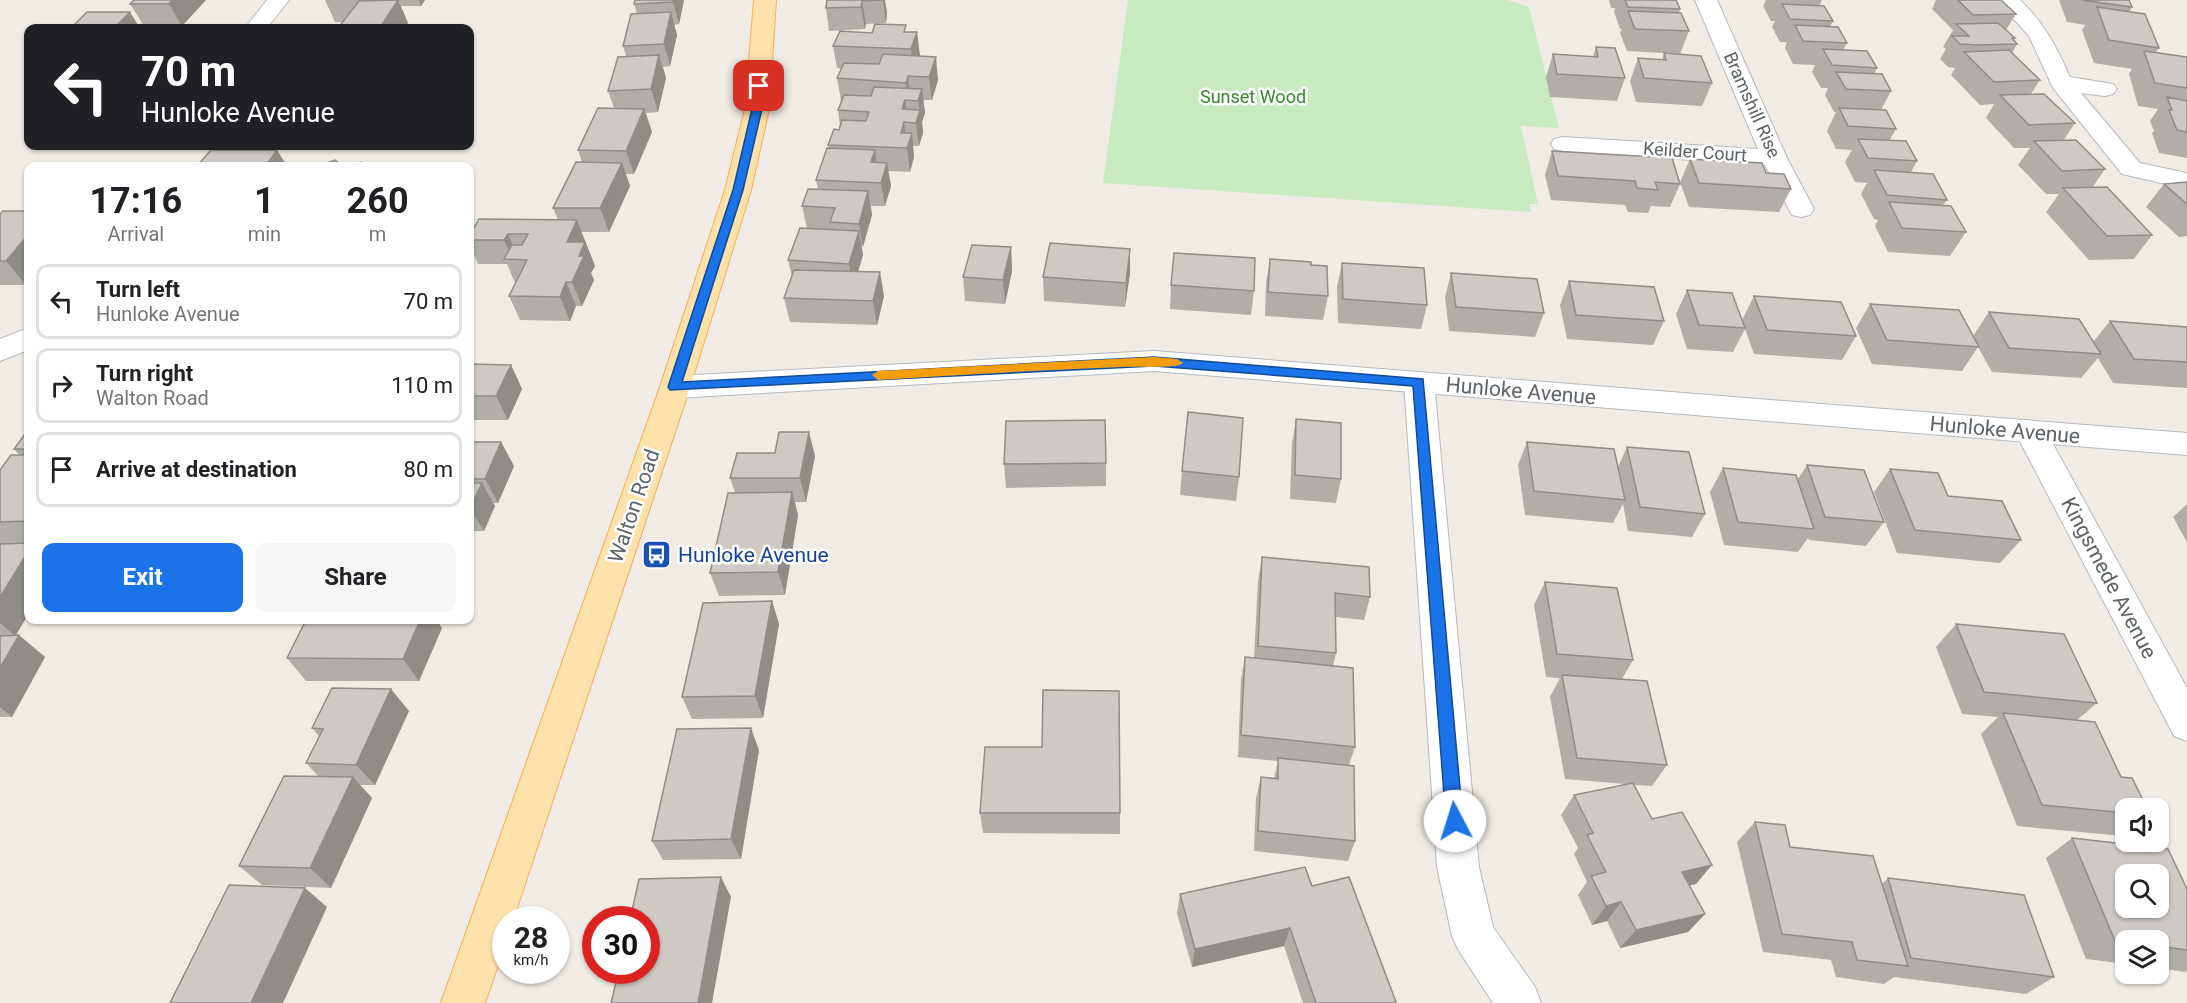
<!DOCTYPE html>
<style>
:root{--surface:#fff;--page:#f6f6f6;--text:#202124;--muted:#757577;--line:#e0e0e0;--accent:#1a73e8}
body{margin:0;font-family:Roboto,sans-serif;background:var(--page);color:var(--text);height:100vh;display:flex;flex-direction:column;font-size:22px;white-space:nowrap}
*{box-sizing:border-box;margin:0}
p{font-size:20px;color:var(--muted)}
.icon{flex:none;width:33px;height:33px;fill:none;stroke:currentColor;stroke-width:2;stroke-linecap:round;stroke-linejoin:round}
.map{position:relative;flex:1;overflow:hidden}
.side{position:absolute;left:24px;top:162px;width:450px;height:462px;display:flex;flex-direction:column;background:var(--surface);border-radius:12px;box-shadow:0 2px 4px #0004}
.side>*{flex:none}
.hud{position:absolute;left:24px;top:24px;width:450px;height:126px;border-radius:12px;box-shadow:0 2px 4px #0004;background:#202124;color:#fff;overflow:hidden}
.fabs{position:absolute;left:2115px;top:798px;display:grid;gap:12px}
.fabs a{display:grid;place-items:center;width:54px;height:54px;border-radius:12px;background:var(--surface);box-shadow:0 2px 4px #0004;font-size:30px}
.speed{position:absolute;left:492px;top:906px;display:flex;gap:12px;font-size:30px;font-weight:700;text-align:center}
.speed>*{display:grid;place-content:center;width:78px;height:78px;border-radius:50%;background:var(--surface);box-shadow:0 2px 4px #0004;line-height:1}
.speed small{font-size:15px;font-weight:400}
.speed .limit{border:9px solid #d22;background:#fff;color:#111}
.pin{position:absolute;display:grid;place-items:center;width:51px;height:51px;color:#fff;margin:-26px;border-radius:12px;box-shadow:0 3px 9px #0006}
.me{position:absolute;width:66px;margin:-33px;rotate:355deg;stroke-linejoin:round;filter:drop-shadow(0 0 4px #0008)}
.turn{display:flex;align-items:center;gap:21px;height:126px;padding:0 18px;font-size:27px}
.turn .icon{width:78px;height:78px;stroke-width:2.5}
.turn b{display:block;font-size:42px;line-height:51px}
.eta{display:flex;justify-content:space-evenly;align-items:center;height:102px;text-align:center}
.eta b{font-size:36px;font-weight:700;line-height:42px}
.primary-button{display:flex;gap:12px;margin-top:auto;padding:12px 18px}
.primary-button a{flex:1;height:69px;border-radius:12px;background:var(--accent);color:#fff;font-size:24px;font-weight:700;line-height:69px;text-align:center}
.primary-button a+a{background:var(--page);color:var(--text)}
ul{padding:0;list-style:none}
li{display:flex;align-items:center;gap:18px;height:75px;margin:0 12px 9px;padding:0 6px;border:3px solid var(--line);border-radius:12px}
li div{flex:1}
li b{display:block;font-size:22px}
li em{font-style:normal}
.map>svg:first-child{display:block}
.green{fill:#c8eac0}
.lines{fill:none;stroke-linecap:round;stroke-linejoin:round}
.street-casing{stroke:#b6b9bd;stroke-width:2}
.secondary-casing{stroke:#b4babe;stroke-width:2}
.primary-casing{stroke:#fdac51;stroke-width:2}
.street{fill:#fff;fill-rule:evenodd}
.secondary{fill:#fff;fill-rule:evenodd}
.primary{fill:#ffe2ab;fill-rule:evenodd}
.wall{fill:#b1ada9}
.shaded-wall{fill:#908d89}
.building{fill:#cec9c4;stroke:#908d89;stroke-width:1.5;fill-rule:evenodd}
.route{fill:#1a73e8;stroke:#114b97;stroke-width:1.5}
.slow{fill:#f59e0b}
.labels{text-anchor:middle;stroke-width:5;stroke-linejoin:round;paint-order:stroke}
.far-park-label{font-size:18px;fill:#3a852e;stroke:#fff}
.far-street-label{font-size:18px;fill:#5d6367;stroke:#fff}
.street-label{font-size:21px;fill:#5d6367;stroke:#fff}
.transit-label{font-size:21px;fill:#164399;stroke:#fff;text-anchor:start}
</style>
<div class="map">
<svg width="2187" height="1003" viewBox="0 0 2187 1003">
<rect width="100%" height="100%" fill="#f0ece5"/>
<path class="green" d="M1128 0H1508L1529 7 1559 128 1521 126 1538 204H1529L1531 212 1103 183Z"/>
<g class="lines">
<defs>
<path id="street" d="M267 0H289L267 28H245Z
M1695 0H1717L1787 158 1814 209 1810 215 1801 217 1792 215 1765 165 1563 151 1554 149 1551 144 1554 139 1563 137 1758 149Z
M1996 0H2020C2045 24 2056 46 2070 77L2113 84 2117 89 2113 94 2105 96 2081 93 2140 163 2187 173V189L2122 174 2053 88 2029 36Z
M28 328V350L0 361V339Z
M1419 372 1430 375 1434 382 1479 867 1493 927 1535 987 1541 1003H1493L1459 951 1452 936 1437 867 1404 382 1408 375Z
M2031 421 2042 424 2187 688V741L2174 736 2015 432 2020 424Z"/>
<path id="secondary" d="M1154 351 2187 433V455L1154 371 675 398 664 394 660 387 664 380 675 376Z"/>
<path id="primary" d="M754 0H776L769 109 751 190 690 387 513 920H506V942L485 1003H441L660 387 725 190 745 109Z"/>
</defs>
<use href="#street" class="street-casing"/>
<use href="#secondary" class="secondary-casing"/>
<use href="#primary" class="primary-casing"/>
<use href="#street" class="street"/>
<use href="#secondary" class="secondary"/>
<use href="#primary" class="primary"/>
</g>
<path class="wall" d="M206 0 182 26H144L130 4Z
M325 0H425L421 6H401L408 23 335 22Z
M684 0 679 24 674 25 677 35 670 66 663 67 666 78 658 112 646 113 652 132 634 174H626L630 186 609 232H581L595 266 591 273 594 280 582 306H576L570 321 520 320 509 296 515 283 507 264H478L470 245V235L558 220 553 208 582 162 578 150 614 108 608 91 626 56 623 46 637 14 634 4Z
M827 0H885L887 13 886 23 866 24 865 29 829 31 826 8Z
M1609 0H1676L1680 9 1679 13 1689 31 1680 54 1627 51 1620 33 1622 29H1620L1614 12 1615 8H1611Z
M1766 0H1822L1819 6 1833 21 1830 27 1847 43 1843 50 1877 68 1874 74 1891 91 1881 110 1896 129 1889 141 1917 161 1911 172 1947 200 1943 205 1966 232 1950 256 1888 252 1875 226 1878 220 1874 219 1861 194 1867 183 1855 182 1845 162 1852 150 1836 149 1827 131 1836 112H1834L1825 95 1828 88H1821L1812 72 1815 65 1793 64 1785 48 1787 42H1780L1772 27 1775 21H1771L1763 6Z
M1936 0H2001L2016 14 2006 30 2015 38 2014 40 2017 44 2012 53 2040 80 2031 94 2075 123 2063 141 2105 169 2092 188 2152 235 2134 259 2089 260 2046 212 2059 194H2046L2018 165 2030 148H2014L1986 118 1994 104 1980 105 1951 75 1955 68 1948 67 1940 59 1946 49 1943 47 1953 30 1932 9Z
M2059 0H2129L2132 7 2129 12 2159 48 2156 52 2187 57V158L2159 153 2152 133 2154 131 2150 121 2158 109 2138 106 2129 74 2132 69 2094 63 2082 30 2085 25 2067 22Z
M907 32H917L919 56 938 80 932 100H923L925 113 922 122 923 133 919 146H913L914 157 910 172 888 171 891 186 885 206H871L872 215 862 247 863 255 858 272 884 296 877 325 790 322 784 298 792 277 788 260 807 229 802 206 818 190 816 180 829 148 828 145 839 130 840 126 838 110 841 101 837 78 842 69 837 68 833 46 872 33Z
M1596 47 1625 78 1617 101 1550 97 1546 77 1553 54 1593 57Z
M1664 53 1712 83 1702 106 1636 102 1630 81 1638 58 1662 60Z
M1552 151 1680 184 1670 207 1651 206 1648 213 1628 212 1625 205 1551 200 1545 175Z
M1690 159 1791 189 1779 212 1689 207 1680 182Z
M2187 182V236L2179 237 2146 207 2164 184Z
M28 211V282L26 285H0V214Z
M1011 247 1012 271 1005 304 965 301 963 277Z
M1130 249V273L1125 307 1044 301 1043 277Z
M1270 259 1311 265 1328 296 1323 320 1265 316 1266 283Z
M1342 263 1427 305 1421 329 1338 323 1337 287Z
M1451 273 1544 313 1535 337 1449 331 1445 297Z
M1569 281 1664 321 1653 345 1567 339 1560 305Z
M1171 285 1254 291 1251 315 1170 309Z
M1687 290 1742 320 1754 296 1856 336 1842 360 1754 354 1745 329 1733 352 1687 349 1676 314Z
M1870 304 1973 336 1989 312 2093 342 2110 321 2187 327V388L2113 383 2098 358 2081 378 1992 372 1978 347 1962 371 1872 364 1856 328Z
M470 364 511 365 522 389 508 420H470Z
M1296 419 1341 479 1336 503 1290 499 1292 443Z
M28 430V615L16 635 45 657 12 717H0V470L19 455 14 449Z
M470 442H501L514 466 498 503H493L495 506 484 531H470Z
M1527 442 1618 467 1627 447 1705 514 1692 537 1628 531 1623 504 1613 523 1525 515 1518 465Z
M815 456 806 502H795L798 515 785 595 719 596 710 573 735 492 730 478Z
M1106 463V486L1006 488 1004 464Z
M1807 465 1884 522 1866 546 1809 540 1808 538 1798 552 1724 545 1710 492 1723 468 1798 479Z
M1890 469 1948 496 2021 540 2000 563 1897 553 1874 492Z
M1182 471 1239 477 1236 501 1180 495Z
M2187 504V542L2173 517Z
M1262 557 1370 597 1364 620 1336 617V653L1333 666 1355 747 1349 765 1355 841 1348 861 1254 851 1256 798 1261 777 1274 778 1278 761 1238 757 1241 679 1245 657 1254 658 1258 581Z
M1545 582 1633 660 1622 679 1667 765 1652 786 1634 785 1652 819 1696 884 1689 885 1705 914 1688 932 1620 948 1607 921 1592 925 1578 895 1587 882 1574 854 1578 848 1561 815 1574 795 1625 784 1565 779 1550 697 1560 678 1546 677 1534 605Z
M772 601 779 624 763 718 692 719 682 697Z
M437 621 442 628 419 681H306L287 658Z
M1956 624 2097 703 2077 720 2126 808V834L2123 836 2017 826 1981 734 1998 717 1962 714 1936 647Z
M409 711 375 785H360L372 798 331 888 262 885 239 866 319 777 306 763 319 736 312 728Z
M759 750 741 859 663 860 652 841Z
M980 813H1120V834L983 833Z
M1755 822 1790 847 1882 884 1888 878 2054 977 2026 994 1894 977 1884 984 1836 977 1831 960 1763 952 1737 842Z
M2072 838 2187 889V971L2186 972 2158 968V940H2126V964L2086 959 2046 858Z
M1312 886 1396 1002V1003H1303L1284 946 1192 967 1177 913 1180 894Z"/>
<path class="shaded-wall" d="M172 0H206L182 26 169 4Z
M398 0 408 23 404 28H382L381 26Z
M419 0H425L421 6Z
M674 0H684L679 24 673 2Z
M883 0H885L887 13 886 23Z
M862 1 866 24 865 29 861 7Z
M130 12 140 28H114Z
M671 12 677 35 670 66 664 44Z
M917 32 920 55 914 72 911 49Z
M659 55 666 78 658 112 651 89Z
M936 57 938 80 932 100 929 77Z
M908 76 911 99 908 100 906 83Z
M922 89 925 113 922 122 923 133 919 146 916 123 920 112 918 101Z
M905 100 908 122H904L907 146 901 133 902 109Z
M644 109 652 132 634 174 626 151Z
M912 133 914 157 910 172 907 148Z
M277 150 287 166H268L267 164Z
M875 150 878 174 871 162Z
M622 163 630 186 609 232 600 208Z
M887 163 891 186 885 206 881 183Z
M868 191 872 215 863 247 859 224Z
M577 220 595 266 591 273 594 280 582 306 572 282 567 242Z
M859 231 863 255 853 288 849 264Z
M508 234 518 258 513 259 504 240Z
M28 235V282L26 285 6 261Z
M1011 247 1012 271 1005 304 1003 280Z
M1130 249V273L1125 307 1126 283Z
M880 272 884 296 877 325 873 301Z
M566 282 576 306 570 321 560 297Z
M511 365 522 389 508 420 496 396Z
M809 432 815 456 806 502 800 478Z
M501 442 514 466 498 503 485 479Z
M482 483 495 506 484 531 470 508Z
M792 492 798 515 785 595 778 572Z
M28 516V525L25 521Z
M28 552V615L15 636 0 623V597Z
M772 601 779 624 763 718 755 696Z
M420 620H438L437 621 442 628 419 681 403 659Z
M19 635 45 657 12 717 0 707V668Z
M391 689 409 711 375 785 356 765Z
M751 728 759 750 741 859 731 839Z
M353 777 372 798 331 888 310 868Z
M1712 865 1696 884 1666 891 1682 872Z
M721 877 731 897 712 1003H698Z
M305 888 327 907 283 1003H251Z
M1621 902 1607 921 1592 925 1606 906Z
M1705 914 1688 932 1620 948 1636 930Z
M1290 928 1284 946 1192 967 1195 949Z"/>
<path class="building" d="M134 0H172L169 4H130Z
M398 0 381 26 398 25 396 28H338L359 1Z
M635 0H674L673 2 634 4Z
M827 0H883L862 1 861 7 826 8Z
M1625 0H1676L1680 9 1628 7Z
M1958 0H2001L2016 14 1973 15Z
M2082 0H2129L2132 7Z
M1782 4 1824 6 1833 21 1790 19Z
M2097 7 2145 14 2159 48 2109 40Z
M1628 11 1681 13 1689 31 1635 29Z
M87 12H130L114 28H71Z
M671 12 664 44 623 46 631 14Z
M1998 23 2015 38H2012L2017 44 1978 45 1960 44 1952 36H1969L1956 24Z
M875 24 906 25 904 32H917L911 49 833 46 840 31 872 33Z
M1795 25 1838 27 1847 43 1803 41Z
M1596 47 1615 48 1625 78 1557 74 1553 54 1598 57Z
M1823 49 1867 51 1877 68 1832 65Z
M2009 50 2040 80 1994 82 1964 52Z
M2144 51 2187 57V88L2155 83Z
M1664 53 1701 56 1712 83 1644 78 1638 58 1666 60Z
M883 54 936 57 929 77 908 76 906 83 837 78 844 63 879 64Z
M659 55 651 89 608 91 618 57Z
M1836 72 1882 74 1891 91 1846 89Z
M874 87 922 89 918 101 905 100 902 109 920 110 916 123 904 122 901 133H912L907 148 828 145 834 129 839 130 842 120 866 121 869 112 838 110 844 95 871 96Z
M2044 94 2075 123 2029 125 2000 95Z
M2167 97 2187 101V132L2177 130 2169 110H2172Z
M598 108 644 109 626 151 578 150Z
M1839 108 1886 110 1896 129 1848 126Z
M1858 139 1906 141 1917 161 1868 158Z
M2076 140 2105 169 2062 171 2034 141Z
M827 148 875 150 871 162 887 163 881 183 816 180Z
M211 150H277L267 164H283L281 166H197Z
M1552 151 1672 158 1680 184 1655 182 1658 190 1637 188 1635 181 1558 176Z
M1690 159 1762 163 1766 173 1784 174 1791 189 1699 183Z
M335 160 343 166H319Z
M361 162 366 166H352Z
M576 162 622 163 600 208H553Z
M1874 170 1933 174 1947 200 1887 195Z
M2187 182V204L2164 184Z
M2107 187 2152 235 2107 236 2063 188Z
M808 189 868 191 859 224 830 222 835 208 802 206Z
M1889 202 1951 206 1966 232 1902 228Z
M3 211H28V235L6 261H0V214Z
M479 219 577 220 567 242H585L579 256H584L572 282H566L560 297 509 296 527 260 504 259 512 245H522L528 234H508L504 240H470V235Z
M800 228 859 231 849 264 788 260Z
M1050 243 1130 249 1126 283 1043 277Z
M972 245 1011 247 1003 280 963 277Z
M1174 253 1255 258 1254 291 1171 285Z
M1270 259 1311 262V265L1327 266 1328 296 1268 292Z
M1342 263 1424 268 1427 305 1343 299Z
M794 270 880 272 873 301 784 298Z
M1451 273 1537 279 1544 313 1456 307Z
M1569 281 1654 287 1664 321 1576 315Z
M1687 290 1732 293 1745 328 1699 325Z
M1754 296 1841 302 1856 336 1767 330Z
M1870 304 1959 310 1979 347 1887 340Z
M1989 312 2079 319 2101 354 2009 348Z
M2110 321 2187 327V362L2134 359Z
M470 364 511 365 496 396H470Z
M1188 412 1243 418 1239 477 1182 471Z
M1296 419 1341 423V479L1295 475Z
M1105 420 1106 463 1004 464 1006 421Z
M28 430V449H14Z
M779 432H809L800 478H730L737 453H775Z
M470 442H501L485 479H470Z
M1527 442 1614 449 1625 500 1534 491Z
M1627 447 1689 452 1705 514 1640 507Z
M11 455H28V516L25 521 0 522V470Z
M1807 465 1864 470 1884 522 1825 517Z
M1723 468 1796 475 1814 529 1738 522Z
M1890 469 1938 473 1948 496 2002 501 2021 540 1915 530Z
M470 483H482L470 508Z
M792 492 778 572 710 573 728 493Z
M28 543V552L0 597V544Z
M1262 557 1369 567 1370 597 1335 593 1336 653 1258 646Z
M1545 582 1617 588 1633 660 1557 654Z
M772 601 755 696 682 697 703 603Z
M306 620H420L403 659 287 658Z
M1956 624 2064 634 2097 703 1984 692Z
M19 635 0 668V636Z
M1245 657 1353 668 1355 747 1241 735Z
M1562 675 1647 681 1667 765 1577 758Z
M332 688 391 689 356 765 306 763 323 729 312 728Z
M1043 690 1119 691 1120 813H980L985 747H1042Z
M2003 713 2095 722 2121 777 2132 778 2147 808H2126V813L2042 805Z
M751 728 731 839 652 841 677 729Z
M1278 758 1354 766 1355 841 1258 831 1261 777 1278 779Z
M284 776 353 777 310 868 239 866Z
M1633 783 1652 819 1682 812 1712 865 1682 872 1705 914 1636 930 1621 902 1606 906 1591 876 1606 872 1587 835 1593 833 1574 795Z
M1755 822 1785 825 1790 847 1873 856 1908 966 1857 960 1852 942 1782 934Z
M2072 838 2168 849 2187 889V950L2158 946V940H2126V942L2115 941ZM2126 874H2158V908H2126Z
M1305 867 1312 886 1349 877 1396 1002 1392 1003H1316L1290 928 1195 949 1180 894Z
M721 877 698 1003H611L619 970H646V920H630L639 879Z
M1888 878 2024 895 2054 977 1911 958Z
M229 885 305 888 251 1003H170Z"/>
<path class="route" d="M759 83 764 86 762 109 743 190 682 382 1154 357 1423 379 1463 821 1460 827 1455 829 1449 827 1446 821 1413 386 1154 366 670 390 668 387 733 190 752 109 754 86Z"/>
<path class="slow" d="M1154 357 1177 359 1183 363C1178 369 1133 366 1121 367 1040 370 959 375 878 380L872 375 878 371Z"/>
<defs>
<symbol id="bus-square" viewBox="-11 -11 22 22"><rect x="-9" y="-9" width="18" height="18" rx="4" fill="#1a4fb4" stroke="#fff"/><path d="M-5-6H5V4H4V6H2V4H-2V6H-4V4H-5ZM-3.5-4V0h7V-4ZM-3.5 1.2v1.5H-2V1.2ZM2 1.2v1.5H3.5V1.2Z" fill="#fff"/></symbol>
</defs>
<g fill-rule="evenodd">
<use href="#bus-square" x="640" y="538" width="33" height="33"/>
</g>
<g class="labels">
<g class="far-park-label">
<text x="1253" y="103">Sunset Wood</text>
</g>
<g class="far-street-label">
<text transform="translate(1752 105) rotate(66)" y="6">Bramshill Rise</text>
<text transform="translate(1695 152) rotate(4)" y="6">Keilder Court</text>
</g>
<g class="street-label">
<text transform="translate(1521 391) rotate(5)" y="7">Hunloke Avenue</text>
<text transform="translate(2005 430) rotate(5)" y="7">Hunloke Avenue</text>
<text transform="translate(634 506) rotate(-71)" y="7">Walton Road</text>
<text transform="translate(2109 578) rotate(62)" y="7">Kingsmede Avenue</text>
</g>
<g class="transit-label">
<text x="678" y="562">Hunloke Avenue</text>
</g>
</g>
</svg>
<div class="fabs">
<a><svg class="icon" aria-label="sound" viewBox="0 0 24 24"><path d="M4 9h4l5-4v14l-5-4H4zM17 9q2 3 0 6"/></svg></a>
<a><svg class="icon" aria-label="search" viewBox="0 0 24 24"><circle cx="10" cy="10" r="6"/><path d="M15 15l6 6"/></svg></a>
<a><svg class="icon" aria-label="layers" viewBox="0 0 24 24"><path d="M12 4l9 5-9 5-9-5zM3 14l9 5 9-5"/></svg></a>
</div>
<div class="speed"><div>28<small>km/h</small></div><div class="limit">30</div></div>
<div class="pin" style="left:759px;top:86px;background:#d93025"><svg class="icon" aria-label="arrive" viewBox="0 0 24 24"><path d="M6 21V4h12l-3 4 3 4H6"/></svg></div>
<svg class="me" style="left:1455px;top:821px" viewBox="-20 -20 40 40"><circle r="19" fill="#fff"/><path d="M0-13L10 11 0 6-10 11z" fill="#1a73e8"/></svg>
<div class="hud">
<div class="turn"><svg class="icon" aria-label="left" viewBox="0 0 24 24"><path d="M17 20v-9H6M10 6l-5 5 5 5"/></svg><div><b>70 m</b>Hunloke Avenue</div></div>
</div>
<section class="side">
<div class="eta">
<div><b>17:16</b><p>Arrival</p></div>
<div><b>1</b><p>min</p></div>
<div><b>260</b><p>m</p></div>
</div>
<ul>
<li><svg class="icon" aria-label="left" viewBox="0 0 24 24"><path d="M17 20v-9H6M10 6l-5 5 5 5"/></svg><div><b>Turn left</b><p>Hunloke Avenue</p></div><em>70 m</em></li>
<li><svg class="icon" aria-label="right" viewBox="0 0 24 24"><path d="M7 20v-9h11M14 6l5 5-5 5"/></svg><div><b>Turn right</b><p>Walton Road</p></div><em>110 m</em></li>
<li><svg class="icon" aria-label="arrive" viewBox="0 0 24 24"><path d="M6 21V4h12l-3 4 3 4H6"/></svg><div><b>Arrive at destination</b></div><em>80 m</em></li>
</ul>
<div class="primary-button"><a>Exit</a><a>Share</a></div>
</section>
</div>
